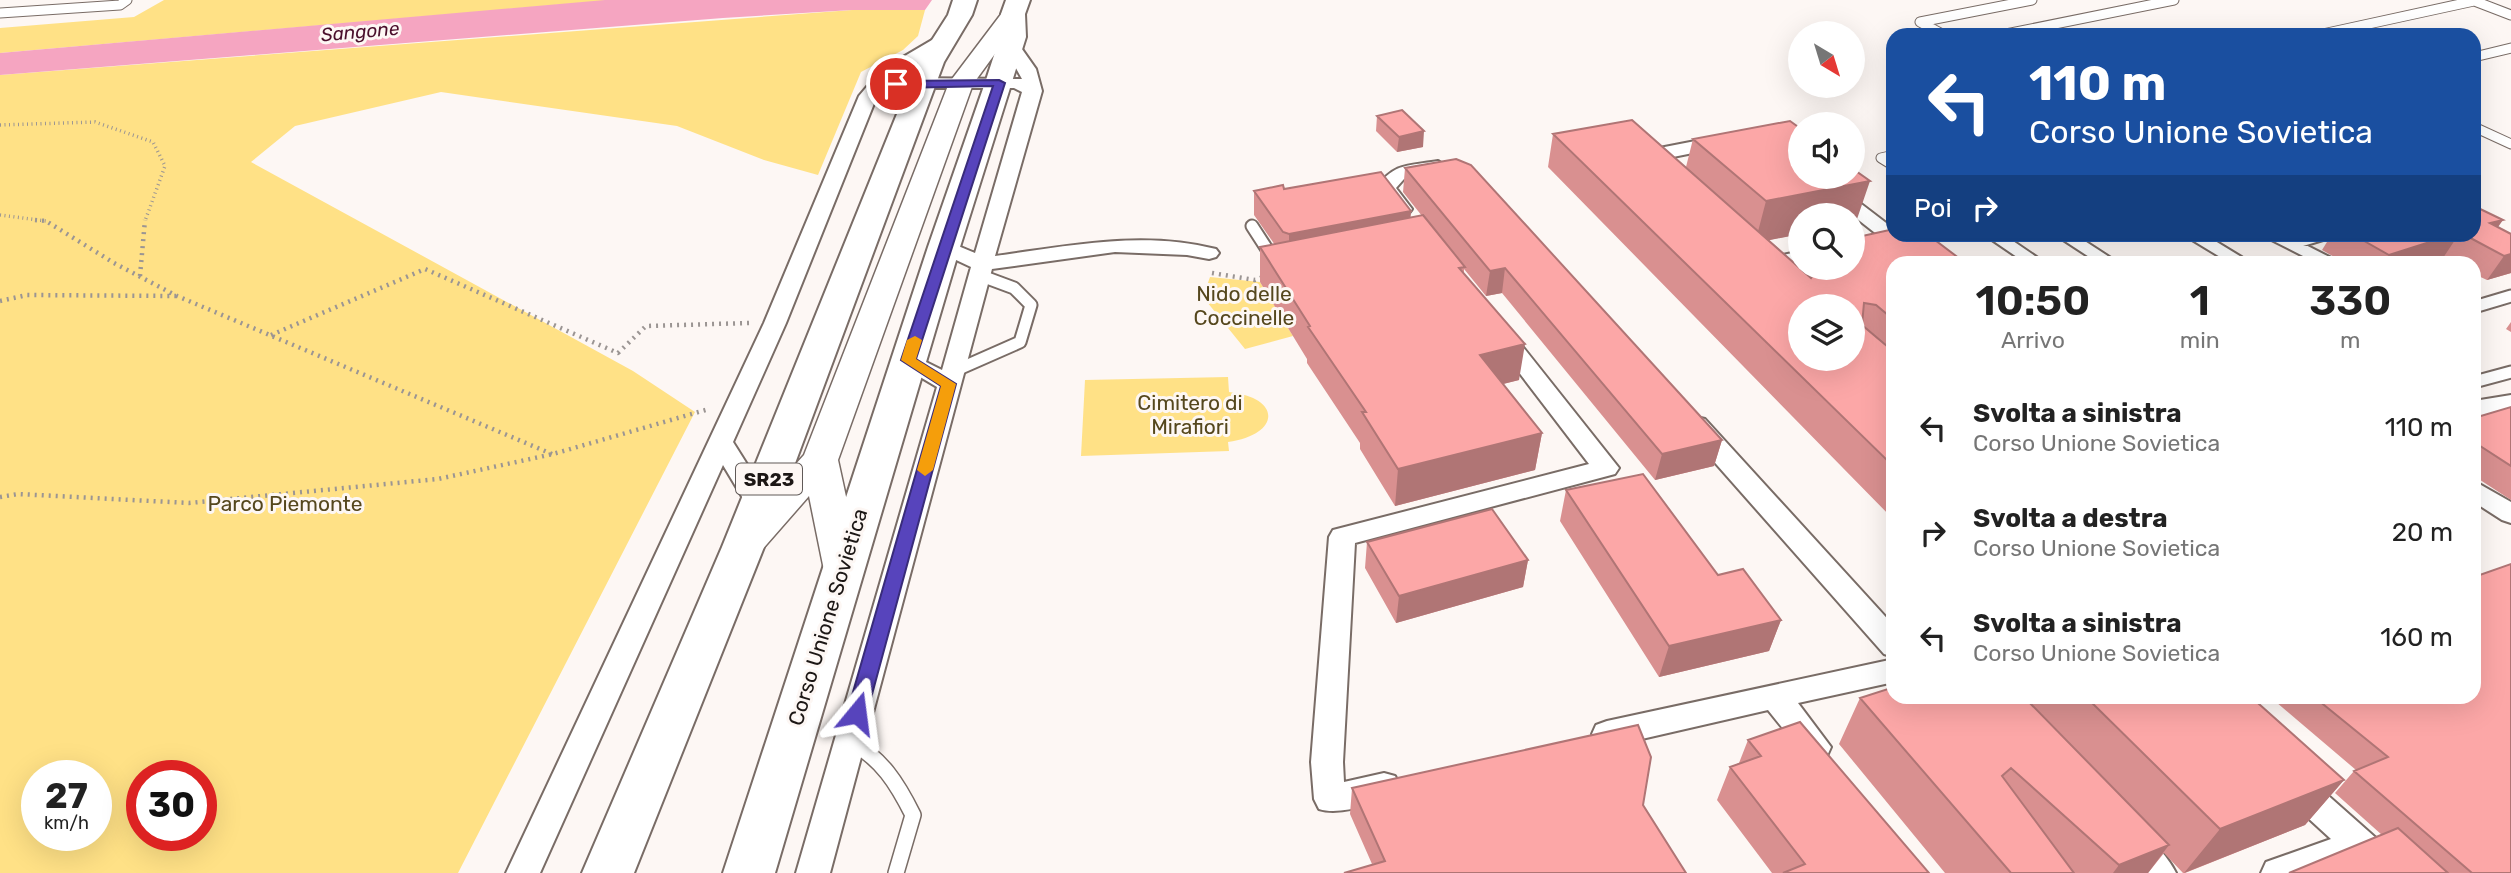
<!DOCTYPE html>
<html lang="it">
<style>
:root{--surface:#fff;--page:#f6f6f6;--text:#222;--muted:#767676}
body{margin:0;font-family:Rubik,sans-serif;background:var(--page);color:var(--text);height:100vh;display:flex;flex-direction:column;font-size:26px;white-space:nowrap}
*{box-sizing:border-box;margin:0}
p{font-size:23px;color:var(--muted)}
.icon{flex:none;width:38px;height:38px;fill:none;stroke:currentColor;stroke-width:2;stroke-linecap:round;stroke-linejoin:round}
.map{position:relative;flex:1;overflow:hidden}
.side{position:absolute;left:1886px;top:256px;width:595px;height:448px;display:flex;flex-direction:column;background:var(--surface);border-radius:21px;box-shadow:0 7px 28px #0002}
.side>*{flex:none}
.hud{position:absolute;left:1886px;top:28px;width:595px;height:214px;border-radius:21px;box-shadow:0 7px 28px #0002;background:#1a4fa0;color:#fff;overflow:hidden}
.needle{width:46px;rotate:142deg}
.tools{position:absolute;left:1788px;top:21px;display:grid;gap:14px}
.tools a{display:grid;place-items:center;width:77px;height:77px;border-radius:50%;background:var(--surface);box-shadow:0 7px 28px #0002;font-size:35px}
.speed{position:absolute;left:21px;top:760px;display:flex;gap:14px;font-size:35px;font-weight:700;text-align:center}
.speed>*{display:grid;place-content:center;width:91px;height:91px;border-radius:50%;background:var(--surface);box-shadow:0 7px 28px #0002;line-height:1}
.speed small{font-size:18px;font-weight:400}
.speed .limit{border:10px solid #d22;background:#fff;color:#111}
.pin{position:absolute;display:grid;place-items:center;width:60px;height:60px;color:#fff;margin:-30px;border:4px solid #fff;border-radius:50%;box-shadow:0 2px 7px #0007}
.me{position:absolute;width:77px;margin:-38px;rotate:16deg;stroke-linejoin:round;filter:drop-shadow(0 0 5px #0008)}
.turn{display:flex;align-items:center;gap:24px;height:147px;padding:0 28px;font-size:32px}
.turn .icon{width:91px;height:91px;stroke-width:2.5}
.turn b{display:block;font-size:49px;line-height:60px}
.then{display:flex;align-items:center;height:66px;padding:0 28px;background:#0003;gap:14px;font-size:26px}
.eta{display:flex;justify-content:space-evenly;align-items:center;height:119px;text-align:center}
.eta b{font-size:42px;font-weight:600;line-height:49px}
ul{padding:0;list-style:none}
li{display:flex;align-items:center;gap:21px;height:105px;padding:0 28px}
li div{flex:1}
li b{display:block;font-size:26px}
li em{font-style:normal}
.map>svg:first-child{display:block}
.green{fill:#ffe186;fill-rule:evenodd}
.water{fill:#f5a5c1}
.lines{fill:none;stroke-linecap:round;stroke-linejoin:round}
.lane-far2-casing{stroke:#796c66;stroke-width:11}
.lane-far1-casing{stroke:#796c66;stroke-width:15}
.lane-casing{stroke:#796c66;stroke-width:18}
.street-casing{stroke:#796c66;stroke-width:4}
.secondary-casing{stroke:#796c66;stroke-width:3}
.primary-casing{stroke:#796c66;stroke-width:4}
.path-far1{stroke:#9b9593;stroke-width:3.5;stroke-dasharray:1 3.5;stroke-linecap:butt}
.path{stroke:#9b9593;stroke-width:4.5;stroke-dasharray:2 5;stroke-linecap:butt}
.lane-far2{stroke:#fff;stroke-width:9}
.lane-far1{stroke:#fff;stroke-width:11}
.lane{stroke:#fff;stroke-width:15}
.street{fill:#fff;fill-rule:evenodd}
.secondary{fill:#fff;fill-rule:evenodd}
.primary{fill:#fff;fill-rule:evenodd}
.wall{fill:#d99090}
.shaded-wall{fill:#b07575}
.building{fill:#fca7a7;stroke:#b07575;stroke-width:2;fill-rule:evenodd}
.route{fill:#5744bc;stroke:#392c7a;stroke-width:2}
.slow{fill:#f59e0b}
.labels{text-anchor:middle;stroke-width:6;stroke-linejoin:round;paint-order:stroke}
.far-water-label{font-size:19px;font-style:italic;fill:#4a0e2b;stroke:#fdf7f4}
.shield{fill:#fdf7f4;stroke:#605a58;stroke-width:2}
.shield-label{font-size:19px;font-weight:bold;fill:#1c1715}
.park-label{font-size:21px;fill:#55471d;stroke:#fdf7f4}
.street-label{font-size:21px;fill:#1c1715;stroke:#fdf7f4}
</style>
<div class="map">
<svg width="2511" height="873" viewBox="0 0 2511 873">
<rect width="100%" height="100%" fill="#fdf7f4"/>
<path class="green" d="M164 0H613L0 53V28L134 17Z
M852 10H925L918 36 903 50 861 72 818 175 764 160 677 126 441 92 295 126 251 162 633 371 695 412 458 873H0V75ZM37 775H96V835H37ZM142 775H201V835H142Z
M1210 277 1260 282 1293 336 1245 349 1203 297Z
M1228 377 1229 392C1283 398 1280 435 1228 442L1229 451 1081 456 1085 380Z"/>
<path class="water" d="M605 0H932L925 10H852L723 18 0 75V53Z"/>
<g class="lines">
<defs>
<path id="lane-far2" d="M2472 0 2511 15
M0 13 120 5 127 0
M1944 35 1920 22 2032 0
M2001 35 2174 0
M2318 35 2474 1
M2474 57 2511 48
M2474 127 2511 144
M1894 155 1881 158 1894 166"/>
<path id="lane-far1" d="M1252 226 1274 260
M1993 234 2034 262
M2064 234 2107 262
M2193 234 2239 262
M2272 234 2327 262
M2294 243 2324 234
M2474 307 2511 296
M952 372 1020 342 1031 305 1014 288 979 275
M2474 382 2511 372"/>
<path id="lane" d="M850 741C882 759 897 783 913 815L896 873"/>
<path id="street" d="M949 30 957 35 955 38 889 82 905 78 1022 79 1003 45 1011 40 1017 42 1036 69 1042 91 995 256C1068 246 1143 230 1216 249L1219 253 1216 257 1209 259 1187 255 1115 252 992 269 830 873H796L937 387 900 365 897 360 900 355 908 353 942 370 971 267 937 251 934 247 937 243H951L975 253 1022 92 1014 88H906L877 96 786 323 733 442 772 504 768 510 759 513 750 510 723 465 540 873H506L764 323 859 96 881 70Z
M1721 136 1728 138 1730 142 1728 146 1658 160 1657 166C1647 168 1640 165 1635 157L1644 151Z
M1438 161 1447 167 1445 171 1404 179 1396 188 1412 209 1409 213C1392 217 1385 200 1376 188 1395 162 1409 166 1438 161Z
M1804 177H1826L1894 229V234H1901L1934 262H1912Z
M1801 251V263L1763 271 1756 269 1753 265 1756 261Z
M1503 330 1511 332 1619 468 1615 474 1355 543 1343 762 1344 782 1384 773 1395 776 1400 786 1395 796C1374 803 1340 816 1319 809L1314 799 1311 762 1329 537 1333 530 1589 464 1492 337 1495 332Z
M2511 395V411L2474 417V401Z
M1696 417 1705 419 1894 626V657L1884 654 1687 431 1684 425 1687 419Z
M2474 481 2511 502V523L2502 520 2474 502Z
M1894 659V682L1798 703 1831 747 1827 756 1816 760 1805 756 1768 710 1607 747 1596 743 1592 734 1596 725 1607 721Z
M2295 773 2306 776 2403 862 2408 873H2368L2354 860 2319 873H2261L2266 862 2331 839 2284 796 2279 786 2284 776Z
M2130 829C2149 835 2167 855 2176 873H2137L2118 853 2114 843 2118 833Z"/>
<path id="secondary" d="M1013 7 1021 9 1024 14 973 84 838 460 862 570 857 580 843 584 829 580 824 570 809 496 760 552 747 556 734 552 728 542 734 532 804 455 949 83 1005 9Z"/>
<path id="primary" d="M953 0H977L972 15 944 62 764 547 634 873H582L722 547 918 62 948 15Z
M1006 0H1030L1025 14 1026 37 960 247 775 873H723L928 247 985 83 1000 37 1001 14Z"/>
</defs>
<use href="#lane-far2" class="lane-far2-casing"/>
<use href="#lane-far1" class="lane-far1-casing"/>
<use href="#lane" class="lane-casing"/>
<use href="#street" class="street-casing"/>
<use href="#secondary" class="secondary-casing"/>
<use href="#primary" class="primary-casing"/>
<path class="path-far1" d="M0 125 95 122 153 142 165 166 145 221
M0 215 46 221"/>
<path class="path" d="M35 220 46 221 114 263 177 296 552 454
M1212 273 1255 280 1265 276
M140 276 145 220
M0 301 27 295 176 296
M271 335 425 269 618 353 646 326 749 323
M0 497 18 494 189 503 438 479 553 454 709 409"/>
<use href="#lane-far2" class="lane-far2"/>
<use href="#lane-far1" class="lane-far1"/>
<use href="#lane" class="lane"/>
<use href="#street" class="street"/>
<use href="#secondary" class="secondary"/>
<use href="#primary" class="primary"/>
</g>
<path class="wall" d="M1377 116 1423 147 1397 152 1376 131Z
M1553 134 1686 167 1693 139 1856 222 1769 240 1803 270V268H1853L1894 262V520L1548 167Z
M1405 168 1722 440 1714 466 1655 480 1502 293 1486 296 1464 269V274L1519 380 1503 384 1542 433 1535 470 1395 506 1360 449V443L1307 363V359L1260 282V247L1275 245 1254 215V191L1411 211 1410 218 1422 216 1403 192Z
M2498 227 2511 273 2487 280 2474 274V262H2453L2443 258 2428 262H2343L2322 250 2332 234H2474Z
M2511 322V332L2506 329Z
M2511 407V500L2474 476V418Z
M1566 490 1718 575 1781 620 1769 651 1659 677 1560 521Z
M1367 542 1528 560 1523 587 1396 623 1365 568Z
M1894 696H2250L2344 780 2305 825 2185 873H2183L2164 853 2148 873H1945L1839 744 1860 698Z
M2269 696H2474L2511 873H2289L2382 835 2335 793 2354 771 2356 770Z
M1748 740 1929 873H1772L1717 800 1730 767 1739 763Z
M1352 788 1643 805 1372 864 1350 814Z"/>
<path class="shaded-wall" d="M1424 131 1423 147 1397 152 1399 137Z
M1870 181 1856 222 1853 223V215H1801V234L1755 243 1766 201Z
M1411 211 1409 235 1289 258V234Z
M2503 220 2486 244 2490 223Z
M2455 234H2459L2443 258 2428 262H2384L2389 255Z
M2511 254V273L2487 280 2504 256Z
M1505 268 1502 293 1486 296 1490 271Z
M1894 323V354L1881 357Z
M1525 344 1519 380 1475 391 1480 355Z
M1542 433 1535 470 1395 506 1398 469Z
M1722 440 1714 466 1655 480 1662 454Z
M1528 560 1523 587 1396 623 1399 596Z
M1781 620 1769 651 1659 677 1669 646Z
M2344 780 2305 825 2184 873 2220 829Z
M2169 845 2148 873H2113L2119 865Z"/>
<path class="building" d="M1402 110 1424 131 1399 137 1377 116Z
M1632 120 1811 278 1815 273H1831L1833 270 1831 268H1853V238L1894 229V234H1927L1964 262H1894V320L1876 305 1864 303 1862 325 1894 352V467L1553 134ZM1801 306H1853V359H1801Z
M1790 121 1801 129V177H1853V169L1870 181 1766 201 1693 139Z
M1456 159 1471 165 1722 440 1662 454 1505 268 1490 271 1405 168Z
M1381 172 1411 211 1289 234 1283 232 1254 191 1283 185 1284 189Z
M2474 206 2503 220 2490 223 2511 234V254L2504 256 2463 234H2474Z
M1423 215 1465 267 1459 268 1525 344 1480 355 1542 433 1398 469 1362 412H1366L1308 327 1310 326 1260 247Z
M2352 234H2455L2389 255Z
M2511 407V466L2474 442V418Z
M1643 474 1718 575 1743 569 1781 620 1669 646 1566 490Z
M1492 509 1528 560 1399 596 1367 542Z
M2511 564V873H2472L2354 771 2388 757 2313 696H2474V577Z
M1894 687V696H2023L2169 845 2119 865 2011 768 2002 776 2074 873H2011L1860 698Z
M2085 696H2250L2344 780 2220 829Z
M1800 722 1929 873H1783L1805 864 1730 767 1761 756 1748 740Z
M1638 725 1651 757 1643 805 1686 873H1344L1385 861 1352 788Z
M2398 828 2448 873H2289Z"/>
<path class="route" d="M999 80 1005 83 916 359 956 384 867 713 864 719 857 721 850 719 847 713 941 386 901 360 993 86 896 88 891 84 896 81Z"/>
<path class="slow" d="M915 336 922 340 916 359 956 384 933 470 925 476 917 470 941 386 901 360 907 340Z"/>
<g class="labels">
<g class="far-water-label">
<text transform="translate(360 31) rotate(-5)" y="7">Sangone</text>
</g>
<rect class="shield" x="736" y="463.5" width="66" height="31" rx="5"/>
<g class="shield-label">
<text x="769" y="486">SR23</text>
</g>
<g class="park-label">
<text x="1244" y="301">Nido delle<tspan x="1244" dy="24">Coccinelle</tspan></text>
<text x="1190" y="410">Cimitero di<tspan x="1190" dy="24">Mirafiori</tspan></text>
<text x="285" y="511">Parco Piemonte</text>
</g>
<g class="street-label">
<text transform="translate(828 617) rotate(-73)" y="7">Corso Unione Sovietica</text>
</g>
</g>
</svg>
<div class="tools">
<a><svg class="needle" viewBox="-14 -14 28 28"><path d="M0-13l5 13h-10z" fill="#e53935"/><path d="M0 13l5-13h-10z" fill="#767676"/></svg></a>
<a><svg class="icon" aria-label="sound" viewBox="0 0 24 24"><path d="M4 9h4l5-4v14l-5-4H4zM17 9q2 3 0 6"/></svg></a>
<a><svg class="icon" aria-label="search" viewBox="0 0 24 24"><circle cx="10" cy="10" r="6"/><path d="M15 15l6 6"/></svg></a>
<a><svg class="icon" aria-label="layers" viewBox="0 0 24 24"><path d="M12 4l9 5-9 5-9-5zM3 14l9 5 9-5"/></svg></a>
</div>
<div class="speed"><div>27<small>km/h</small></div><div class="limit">30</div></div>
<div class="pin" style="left:896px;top:84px;background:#d93025"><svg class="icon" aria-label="arrive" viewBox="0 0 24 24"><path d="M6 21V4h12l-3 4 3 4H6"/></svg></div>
<svg class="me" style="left:857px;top:713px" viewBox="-20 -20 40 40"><path d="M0-17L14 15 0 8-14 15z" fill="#5744bc" stroke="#fff" stroke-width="4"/></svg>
<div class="hud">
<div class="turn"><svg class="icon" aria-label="left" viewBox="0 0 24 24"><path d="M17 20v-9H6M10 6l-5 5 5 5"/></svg><div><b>110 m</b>Corso Unione Sovietica</div></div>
<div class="then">Poi<svg class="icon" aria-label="right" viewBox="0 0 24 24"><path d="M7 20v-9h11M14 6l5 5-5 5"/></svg></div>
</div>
<section class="side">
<div class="eta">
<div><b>10:50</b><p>Arrivo</p></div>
<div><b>1</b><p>min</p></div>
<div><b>330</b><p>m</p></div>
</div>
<ul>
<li><svg class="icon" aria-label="left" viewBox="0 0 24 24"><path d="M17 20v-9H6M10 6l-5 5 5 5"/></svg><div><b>Svolta a sinistra</b><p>Corso Unione Sovietica</p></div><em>110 m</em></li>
<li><svg class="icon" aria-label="right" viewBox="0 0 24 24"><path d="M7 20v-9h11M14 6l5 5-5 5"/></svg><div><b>Svolta a destra</b><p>Corso Unione Sovietica</p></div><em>20 m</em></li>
<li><svg class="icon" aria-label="left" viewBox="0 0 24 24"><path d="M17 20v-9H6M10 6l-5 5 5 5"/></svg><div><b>Svolta a sinistra</b><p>Corso Unione Sovietica</p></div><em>160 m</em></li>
</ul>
</section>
</div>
